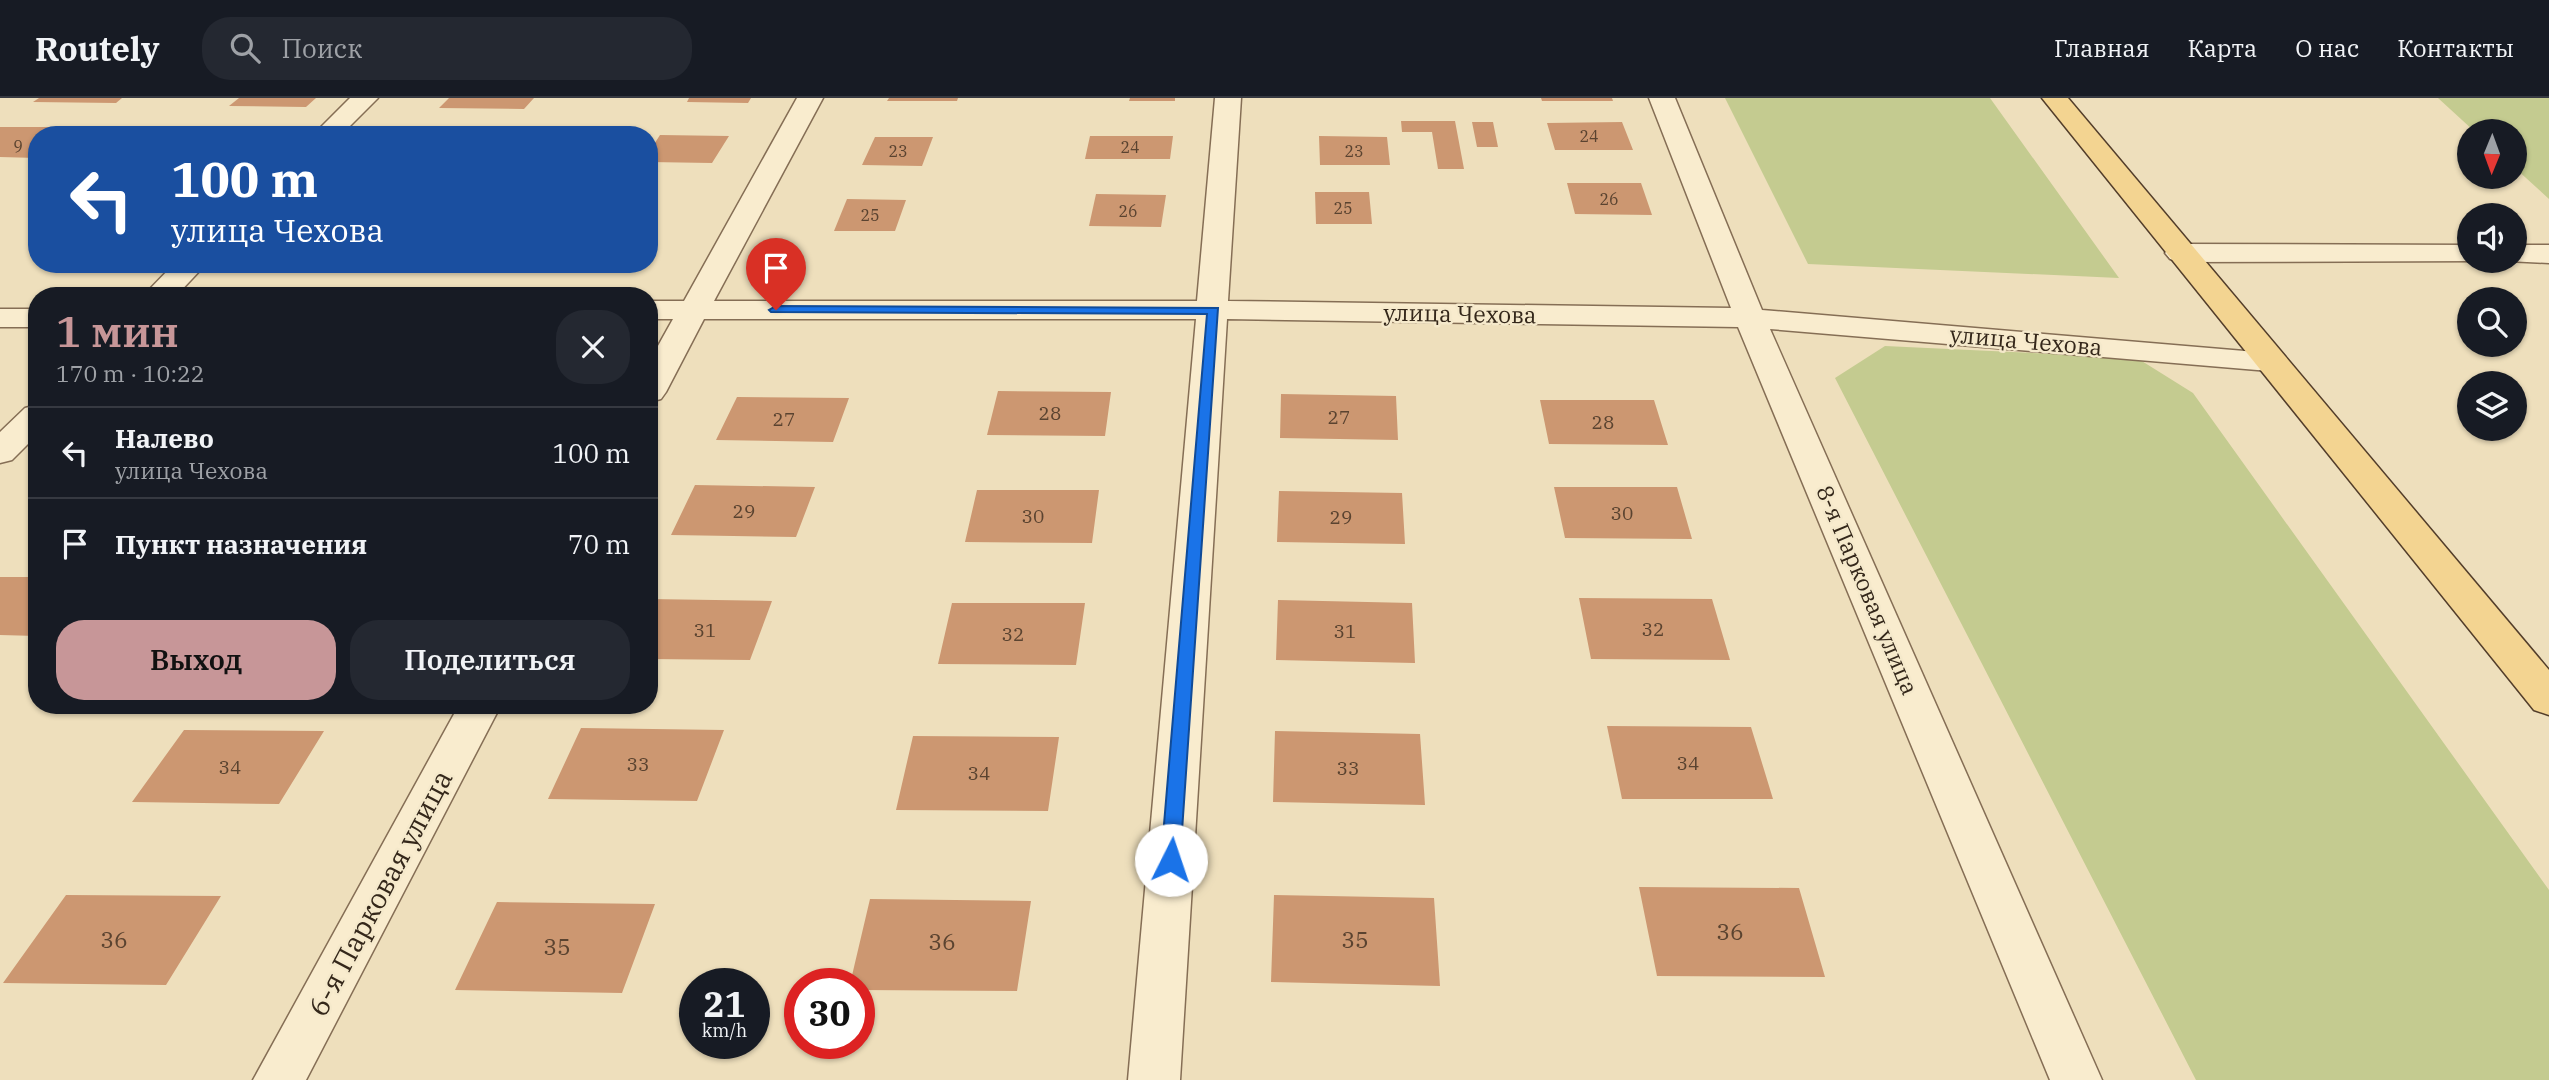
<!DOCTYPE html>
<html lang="ru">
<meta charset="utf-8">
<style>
:root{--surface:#171b24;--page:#242831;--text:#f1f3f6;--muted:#9ea1a6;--line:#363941;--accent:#c79698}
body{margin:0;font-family:"IBM Plex Serif",serif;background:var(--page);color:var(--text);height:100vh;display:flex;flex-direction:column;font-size:26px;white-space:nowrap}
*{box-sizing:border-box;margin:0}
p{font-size:23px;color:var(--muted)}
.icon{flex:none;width:38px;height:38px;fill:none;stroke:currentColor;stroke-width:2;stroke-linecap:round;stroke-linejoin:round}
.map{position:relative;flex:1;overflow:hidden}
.drawer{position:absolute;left:28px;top:189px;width:630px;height:427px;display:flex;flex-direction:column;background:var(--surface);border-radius:28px;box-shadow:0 2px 5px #0004}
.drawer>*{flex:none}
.hud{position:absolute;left:28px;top:28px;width:630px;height:147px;border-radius:28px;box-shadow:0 2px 5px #0004;background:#1a4fa0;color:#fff;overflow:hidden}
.needle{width:46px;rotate:181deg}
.fabs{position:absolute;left:2457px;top:21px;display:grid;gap:14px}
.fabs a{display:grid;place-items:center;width:70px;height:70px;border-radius:50%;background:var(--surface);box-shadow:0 2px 5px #0004;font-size:35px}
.speed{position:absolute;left:679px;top:870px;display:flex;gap:14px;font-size:35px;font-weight:700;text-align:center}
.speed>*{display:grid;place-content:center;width:91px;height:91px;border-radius:50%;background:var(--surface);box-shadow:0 2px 5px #0004;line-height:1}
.speed small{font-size:18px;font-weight:400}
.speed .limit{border:10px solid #d22;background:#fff;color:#111}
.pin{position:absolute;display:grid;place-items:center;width:60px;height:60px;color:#fff;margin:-72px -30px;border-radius:50% 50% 50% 0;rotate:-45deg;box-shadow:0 0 7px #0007}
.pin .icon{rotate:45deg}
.me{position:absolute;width:77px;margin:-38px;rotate:4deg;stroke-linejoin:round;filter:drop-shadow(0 0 5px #0008)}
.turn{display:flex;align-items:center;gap:24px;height:147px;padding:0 28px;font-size:32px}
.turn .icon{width:91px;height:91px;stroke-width:2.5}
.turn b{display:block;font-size:49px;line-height:60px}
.round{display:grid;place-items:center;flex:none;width:74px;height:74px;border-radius:28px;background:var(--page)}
.head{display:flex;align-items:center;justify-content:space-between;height:119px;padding:0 28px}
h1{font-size:42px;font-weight:600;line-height:52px;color:var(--accent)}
.cta{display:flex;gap:14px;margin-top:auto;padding:14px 28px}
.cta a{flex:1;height:80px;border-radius:28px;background:var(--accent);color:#111;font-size:28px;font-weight:600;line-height:80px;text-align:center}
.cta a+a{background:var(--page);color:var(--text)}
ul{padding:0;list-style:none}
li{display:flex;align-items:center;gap:21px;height:91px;padding:0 28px;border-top:2px solid var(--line)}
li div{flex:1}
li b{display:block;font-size:26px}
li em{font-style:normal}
header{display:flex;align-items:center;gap:42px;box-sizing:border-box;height:98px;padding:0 35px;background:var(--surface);border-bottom:2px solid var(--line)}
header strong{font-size:33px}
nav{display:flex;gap:38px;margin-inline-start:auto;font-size:24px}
.search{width:490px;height:63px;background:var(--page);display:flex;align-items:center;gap:18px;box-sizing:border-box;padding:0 24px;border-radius:28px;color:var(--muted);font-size:26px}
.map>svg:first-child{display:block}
.green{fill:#c4cb90}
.building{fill:#cc9771}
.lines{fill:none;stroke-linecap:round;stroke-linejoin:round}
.minor-casing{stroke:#856e55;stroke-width:3}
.major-casing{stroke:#523d2a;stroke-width:3}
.minor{fill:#f9ecce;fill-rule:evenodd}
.major{fill:#f3d491;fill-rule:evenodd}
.route{fill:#1a73e8;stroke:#114b97;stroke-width:2}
.labels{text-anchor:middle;stroke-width:5;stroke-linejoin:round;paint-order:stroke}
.far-number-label{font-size:16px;fill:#5a4330}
.number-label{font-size:19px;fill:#5a4330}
.street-label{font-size:23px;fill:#34271a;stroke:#f5e9cb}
.near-number-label{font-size:23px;fill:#5a4330}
.near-street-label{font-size:28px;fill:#34271a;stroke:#f5e9cb}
</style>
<header>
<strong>Routely</strong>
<div class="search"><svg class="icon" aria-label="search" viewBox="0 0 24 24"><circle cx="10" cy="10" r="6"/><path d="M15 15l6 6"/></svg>Поиск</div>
<nav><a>Главная</a><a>Карта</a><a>О нас</a><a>Контакты</a></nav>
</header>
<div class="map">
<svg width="2549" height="982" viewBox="0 0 2549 982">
<rect width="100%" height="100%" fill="#eedfbc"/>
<path class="green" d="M1725 0H1990L2119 180 1808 166Z
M2438 0H2549V101L2515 70V33H2474Z
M1885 248 2137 260 2193 295 2549 792V982H2196L1835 280Z"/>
<path class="building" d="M39 0H122L116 5 33 4Z
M239 0H316L306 9 229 8Z
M449 0H534L524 11 439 10Z
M689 0H751L748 5 687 4Z
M889 0H958L957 3H887Z
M1130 0H1175V3H1129Z
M1541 0H1612L1613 3H1542Z
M1401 23H1455L1464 71H1438L1432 34H1402Z
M1472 24H1493L1498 49H1477Z
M1622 24 1633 52H1555L1547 25Z
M0 29H79L70 37H37V60L0 59Z
M422 30 509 31 504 37H416Z
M199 33 278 34 275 37H195Z
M660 37 729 38 712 65 649 64V54Z
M1090 38H1173L1170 61H1085Z
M1319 38 1387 39 1390 67H1320Z
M875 39H933L922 68 862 67Z
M1567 85H1641L1652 117 1575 116Z
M1315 94H1369L1372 126H1316Z
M1096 96 1166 97 1161 129 1089 128Z
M847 101 906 102 895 133H834Z
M998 293 1111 294 1105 338 987 337Z
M1281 296 1396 298 1398 342 1280 340Z
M737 299 849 300 833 344 716 342Z
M1540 302H1654L1668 347 1549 346Z
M695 387 815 389 796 439 671 437Z
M1554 389H1677L1692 441 1565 440Z
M977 392H1099L1092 445 965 444Z
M1279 393 1402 395 1405 446 1277 444Z
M0 479H37V538L0 537Z
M1579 500 1712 501 1730 562 1591 561Z
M649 501 772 503 750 562 649 561Z
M1278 502 1412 505 1415 565 1276 562Z
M952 505H1085L1076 567 938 566Z
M1607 628 1751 629 1773 701H1622Z
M581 630 724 632 697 703 548 701Z
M184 632 324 633 279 706 132 704Z
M1275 633 1420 636 1425 707 1273 704Z
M913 638 1059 639 1048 713 896 712Z
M1639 789 1799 790 1825 879 1657 878Z
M66 797 221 798 166 887 3 885Z
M1274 797 1434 800 1440 888 1271 884Z
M870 801 1031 803 1017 893 859 892V886H850Z
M497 804 655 806 622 895 455 892Z"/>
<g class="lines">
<defs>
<path id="minor" d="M350 0H378L341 37H313Z
M797 0H823L714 203H1197L1215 0H1241L1228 203 1731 210 1649 0H1675L1762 212 2280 256 2285 263 2280 270 2269 273 1770 231 2102 982H2050L1738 229 1227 221 1180 982H1128L1196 221H704L666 294 661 301 649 304V264L673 221H649V203H684Z
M2180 146 2469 147V163H2477L2180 164 2170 161 2165 155 2170 149Z
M2515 147H2549V165L2507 163H2515Z
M174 166H206L176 198H143Z
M0 211H37V229H0Z
M37 307V337L12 362 0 365V334L25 310Z
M459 607H501L306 982H253Z"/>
<path id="major" d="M2042 0H2068L2549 572V617L2534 612Z"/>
</defs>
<use href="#minor" class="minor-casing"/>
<use href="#major" class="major-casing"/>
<use href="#minor" class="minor"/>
<use href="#major" class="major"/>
</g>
<path class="route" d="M776 208 1218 210 1180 762 1178 768 1171 770 1164 768 1161 762 1207 216 771 214 769 212Z"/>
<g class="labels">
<g class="far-number-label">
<text x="1589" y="44">24</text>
<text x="18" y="54">9</text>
<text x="1130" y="55">24</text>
<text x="898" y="59">23</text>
<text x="1354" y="59">23</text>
<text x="1609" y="107">26</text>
<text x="1343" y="116">25</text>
<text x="1128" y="119">26</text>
<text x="870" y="123">25</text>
</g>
<g class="number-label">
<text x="1050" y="322">28</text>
<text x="1339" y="326">27</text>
<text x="784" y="328">27</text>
<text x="1603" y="331">28</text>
<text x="744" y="420">29</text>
<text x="1622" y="422">30</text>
<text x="1033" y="425">30</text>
<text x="1341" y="426">29</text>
<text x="1653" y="538">32</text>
<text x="705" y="539">31</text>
<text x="1345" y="540">31</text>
<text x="1013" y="543">32</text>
<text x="1688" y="672">34</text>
<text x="638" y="673">33</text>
<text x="230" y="676">34</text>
<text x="1348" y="677">33</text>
<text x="979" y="682">34</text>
</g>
<g class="street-label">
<text transform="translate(1460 216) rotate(1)" y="8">улица Чехова</text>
<text transform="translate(2026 243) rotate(5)" y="8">улица Чехова</text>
<text transform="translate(1867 492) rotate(67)" y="8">8-я Парковая улица</text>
</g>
<g class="near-number-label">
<text x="1730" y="842">36</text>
<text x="114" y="850">36</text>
<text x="1355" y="850">35</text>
<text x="942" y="852">36</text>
<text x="557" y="857">35</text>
</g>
<g class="near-street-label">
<text transform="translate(380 795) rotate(-62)" y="10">6-я Парковая улица</text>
</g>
</g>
</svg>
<div class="fabs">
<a><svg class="needle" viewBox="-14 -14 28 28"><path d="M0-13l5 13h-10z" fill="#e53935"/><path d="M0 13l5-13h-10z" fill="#9ea1a6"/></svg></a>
<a><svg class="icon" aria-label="sound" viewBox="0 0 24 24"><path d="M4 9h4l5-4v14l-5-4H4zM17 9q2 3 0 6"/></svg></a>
<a><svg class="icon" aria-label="search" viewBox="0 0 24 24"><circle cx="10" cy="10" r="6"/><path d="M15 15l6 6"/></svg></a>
<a><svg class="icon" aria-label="layers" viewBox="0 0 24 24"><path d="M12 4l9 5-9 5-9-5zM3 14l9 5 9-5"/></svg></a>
</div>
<div class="speed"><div>21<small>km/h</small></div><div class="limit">30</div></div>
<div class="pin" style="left:776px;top:212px;background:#d93025"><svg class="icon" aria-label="arrive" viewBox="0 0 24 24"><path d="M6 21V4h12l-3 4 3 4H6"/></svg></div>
<svg class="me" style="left:1171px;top:762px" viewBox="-20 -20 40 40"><circle r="19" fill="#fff"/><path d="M0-13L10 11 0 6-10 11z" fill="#1a73e8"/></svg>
<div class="hud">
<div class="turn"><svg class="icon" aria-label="left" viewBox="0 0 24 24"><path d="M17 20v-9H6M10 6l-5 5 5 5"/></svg><div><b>100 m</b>улица Чехова</div></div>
</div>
<section class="drawer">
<div class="head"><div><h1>1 мин</h1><p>170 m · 10:22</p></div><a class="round"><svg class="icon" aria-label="close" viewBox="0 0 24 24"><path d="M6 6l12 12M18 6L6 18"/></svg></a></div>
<ul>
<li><svg class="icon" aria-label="left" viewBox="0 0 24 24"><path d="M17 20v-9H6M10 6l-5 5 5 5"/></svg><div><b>Налево</b><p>улица Чехова</p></div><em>100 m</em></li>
<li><svg class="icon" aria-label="arrive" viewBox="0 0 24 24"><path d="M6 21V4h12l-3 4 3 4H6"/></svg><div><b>Пункт назначения</b></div><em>70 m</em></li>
</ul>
<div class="cta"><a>Выход</a><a>Поделиться</a></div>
</section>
</div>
